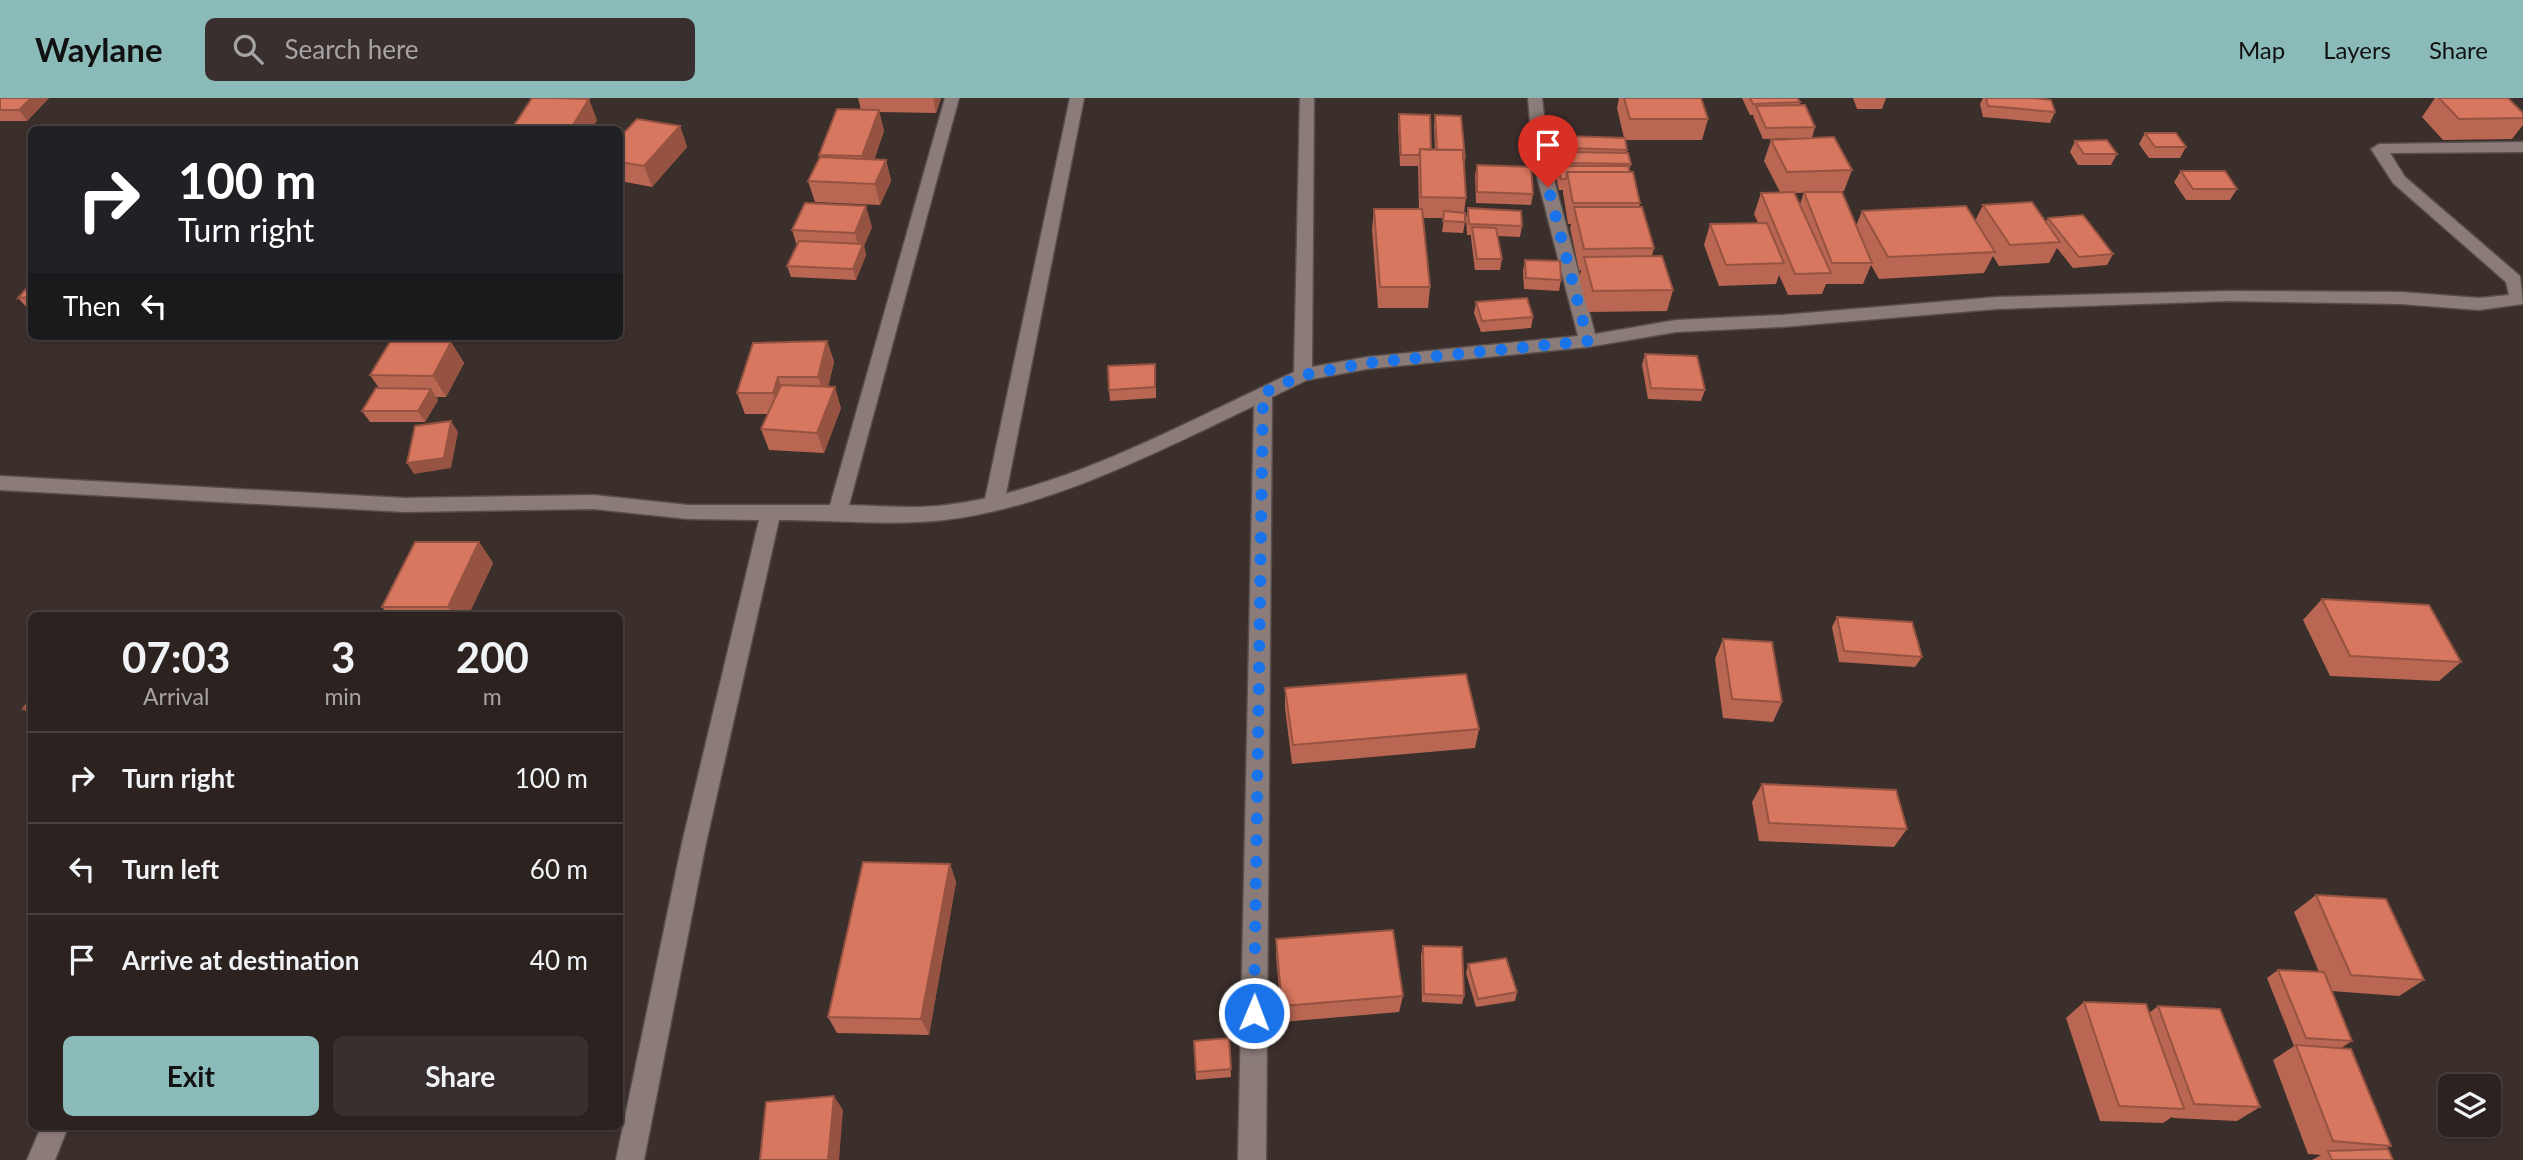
<!DOCTYPE html>
<style>
:root{--surface:#2c2321;--page:#382f2e;--text:#f1f3f6;--muted:#a6a4a5;--line:#48403f;--accent:#8bbbb9}
body{margin:0;font-family:Lato,sans-serif;background:var(--page);color:var(--text);height:100vh;display:flex;flex-direction:column;font-size:26px;white-space:nowrap}
*{box-sizing:border-box;margin:0}
p{font-size:23px;color:var(--muted)}
.icon{flex:none;width:38px;height:38px;fill:none;stroke:currentColor;stroke-width:2;stroke-linecap:round;stroke-linejoin:round}
.map{position:relative;flex:1;overflow:hidden}
.drawer{position:absolute;left:28px;top:514px;width:595px;height:518px;display:flex;flex-direction:column;background:var(--surface);border-radius:10px;box-shadow:0 2px 5px #0004,0 0 0 2px var(--line)}
.drawer>*{flex:none}
.hud{position:absolute;left:28px;top:28px;width:595px;height:214px;border-radius:10px;box-shadow:0 2px 5px #0004,0 0 0 2px var(--line);background:#202124;color:#fff;overflow:hidden}
.tools{position:absolute;left:2438px;top:976px;display:grid;gap:14px}
.tools a{display:grid;place-items:center;width:63px;height:63px;border-radius:10px;background:var(--surface);box-shadow:0 2px 5px #0004,0 0 0 2px var(--line);font-size:35px}
.pin{position:absolute;display:grid;place-items:center;width:60px;height:60px;color:#fff;margin:-72px -30px;border-radius:50% 50% 50% 0;rotate:-45deg;box-shadow:0 0 7px #0007}
.pin .icon{rotate:45deg}
.me{position:absolute;width:77px;margin:-38px;rotate:1deg;stroke-linejoin:round;filter:drop-shadow(0 0 5px #0008)}
.turn{display:flex;align-items:center;gap:24px;height:147px;padding:0 35px;font-size:32px}
.turn .icon{width:91px;height:91px;stroke-width:2.5}
.turn b{display:block;font-size:49px;line-height:60px}
.then{display:flex;align-items:center;height:66px;padding:0 35px;background:#0003;gap:14px;font-size:26px}
.eta{display:flex;justify-content:space-evenly;align-items:center;height:119px;text-align:center}
.eta b{font-size:42px;font-weight:700;line-height:49px}
.primary-button{display:flex;gap:14px;margin-top:auto;padding:14px 35px}
.primary-button a{flex:1;height:80px;border-radius:10px;background:var(--accent);color:#111;font-size:28px;font-weight:700;line-height:80px;text-align:center}
.primary-button a+a{background:var(--page);color:var(--text)}
ul{padding:0;list-style:none}
li{display:flex;align-items:center;gap:21px;height:91px;padding:0 35px;border-top:2px solid var(--line)}
li div{flex:1}
li b{display:block;font-size:26px}
li em{font-style:normal}
header{display:flex;align-items:center;gap:42px;box-sizing:border-box;height:98px;padding:0 35px;background:var(--accent);color:#111}
header strong{font-size:33px}
nav{display:flex;gap:38px;margin-inline-start:auto;font-size:24px}
.search{width:490px;height:63px;background:var(--page);display:flex;align-items:center;gap:18px;box-sizing:border-box;padding:0 24px;border-radius:10px;color:var(--muted);font-size:26px}
.map>svg:first-child{display:block}
.lines{fill:none;stroke-linecap:round;stroke-linejoin:round}
.lane-casing{stroke:#574d4a;stroke-width:3}
.street-casing{stroke:#574d4a;stroke-width:3}
.lane{fill:#8b7c79;fill-rule:evenodd}
.street{fill:#8b7c79;fill-rule:evenodd}
.wall{fill:#b96652}
.shaded-wall{fill:#965342}
.building{fill:#d7775f;stroke:#965342;stroke-width:2}
.route{stroke:#1a73e8;stroke-width:12;stroke-dasharray:0 21.6}
</style>
<header>
<strong>Waylane</strong>
<div class="search"><svg class="icon" aria-label="search" viewBox="0 0 24 24"><circle cx="10" cy="10" r="6"/><path d="M15 15l6 6"/></svg>Search here</div>
<nav><a>Map</a><a>Layers</a><a>Share</a></nav>
</header>
<div class="map">
<svg width="2523" height="1062" viewBox="0 0 2523 1062">
<rect width="100%" height="100%" fill="#3b2f2c"/>
<g class="lines">
<defs>
<path id="lane" d="M1070 0H1084L1004 406 994 413 984 406Z"/>
<path id="street" d="M945 0H959L849 407C881 408 915 411 946 407 1069 391 1183 325 1294 274L1300 0H1314L1312 269 1367 259 1578 238 1533 63 1528 0H1542L1549 63 1595 236 1676 222 1782 217 1997 199 2229 193 2401 194 2479 200 2509 197 2506 184 2393 85 2371 51 2379 46 2523 44V54L2390 55 2405 79 2520 178 2523 206 2479 212 2401 206 2229 203 1997 211 1782 229 1676 234 1588 249 1367 271 1307 282 1272 299 1266 1062H1238L1254 308C1159 353 1050 410 944 422 893 428 831 422 779 422L706 745 644 1062H616L682 745 759 422 688 421 594 411 405 414 0 392V378L405 400 594 397 688 407H830Z
M41 1029H68L55 1062H27Z"/>
</defs>
<use href="#lane" class="lane-casing"/>
<use href="#street" class="street-casing"/>
<use href="#lane" class="lane"/>
<use href="#street" class="street"/>
</g>
<path class="wall" d="M0 0H49L27 23H0Z
M858 0H941L936 15 879 14 884 33 874 62H886L891 83 880 107 815 104 808 83 820 60 819 57 861 12Z
M1619 0H1701L1708 21 1702 42H1625L1627 52 1626 55 1631 66 1629 72 1640 105 1639 109 1654 150 1652 158 1673 192 1667 213 1588 214 1579 180 1581 172H1579L1570 130 1571 126H1568L1563 95V92H1559L1556 79 1558 68H1567L1565 49 1567 38 1624 40 1617 10Z
M1742 0H1797L1800 4 1799 7 1815 29 1812 40 1852 72 1844 93 1795 95 1800 106 1804 94 1856 128 1862 113 1975 123 1983 107 2046 124 2048 120 2113 156 2107 167 2073 170 2057 150 2049 165 1999 168 1993 158 1984 175 1879 181 1871 167 1863 186H1826L1822 196 1788 197 1779 177 1776 186 1719 188 1704 147 1710 126 1758 125 1754 116 1761 95 1780 94 1764 63 1771 42 1802 40 1763 41 1753 18 1754 17H1750Z
M1853 0H1886L1882 11H1857Z
M1983 0H2033L2055 14 2050 25 1983 19 1980 6Z
M2435 0H2508L2523 15V27L2512 41 2443 42 2422 19Z
M1399 16 1431 52H1435L1434 28 1435 17 1465 60 1464 68 1466 100 1464 115 1465 124 1463 135 1442 134 1444 120H1423L1430 189 1428 210H1378L1372 132 1374 111H1419L1418 68H1400L1398 27Z
M680 28 687 49 652 89 620 83V39Z
M2145 35 2186 49 2180 60H2149L2139 46Z
M2075 43 2117 56 2111 67H2078L2070 54Z
M1477 67 1533 96 1531 107 1476 105 1475 78Z
M2181 73 2237 91 2230 102H2186L2174 84Z
M1468 110 1522 128 1520 139 1498 138 1502 161 1500 172H1475L1471 140V137H1467L1466 121Z
M872 129 864 148 866 157 856 182 791 179 787 168 797 148 792 132Z
M1525 162 1561 182 1559 193 1524 191 1523 173Z
M32 184V215L18 200Z
M1476 204 1533 219 1531 230 1481 234 1474 215Z
M827 243 834 264 828 289 841 310 824 355 769 352 761 331 768 316H745L737 295Z
M451 244 464 265 446 299H436L438 302 425 324H370L362 313 379 290 370 277Z
M1645 256 1705 292 1701 303 1648 301 1642 267Z
M1156 277V300L1110 303 1109 292Z
M479 444 493 465 468 518H389L382 509Z
M2322 501 2461 564 2439 583 2330 578 2303 522Z
M1837 519 1922 559 1915 569 1839 564 1832 529Z
M1723 541 1782 604 1773 624 1723 620 1715 561Z
M1285 590 1479 631 1475 650 1292 666 1285 610Z
M32 598V618L23 611Z
M1762 686 1907 731 1894 749 1759 743 1752 704Z
M950 766 956 784 929 937 837 935 828 919Z
M2316 797 2424 882 2399 898 2331 893 2352 943 2341 950 2391 1048 2384 1051 2393 1062H2312L2321 1057 2308 1056 2273 962 2294 948 2267 880 2278 872 2319 874 2294 814Z
M1276 841 1403 898 1399 914 1282 924 1276 858Z
M1423 848 1464 898 1462 906 1422 904 1421 857Z
M1468 866 1517 894 1515 903 1476 909 1466 875Z
M2084 904 2149 915 2158 908 2260 1009 2237 1023 2173 1020 2172 1019 2163 1025 2100 1023 2066 920Z
M1229 940 1231 979 1196 982 1194 943Z"/>
<path class="shaded-wall" d="M31 0H49L27 23 19 12Z
M933 0H941L936 15Z
M589 1 597 22 592 32H570Z
M879 12 884 33 867 79 862 58Z
M680 28 687 49 652 89 644 68Z
M886 62 891 83 880 107 875 86Z
M866 108 872 129 864 148 866 157 856 182 853 171 860 154 855 135Z
M827 243 834 264 825 300 818 279Z
M451 244 464 265 446 299 433 278Z
M778 279 785 300 781 316 773 295Z
M835 289 841 310 824 355 817 335Z
M431 291 438 302 425 324 418 313Z
M451 323 458 334 451 370 414 376 407 365Z
M479 444 493 465 468 518H454L448 509Z
M950 766 956 784 929 937 921 921Z
M834 998 843 1012 839 1062H828Z"/>
<path class="building" d="M0 0H31L19 12H0Z
M532 0H555L589 1 570 32H511Z
M1624 0H1701L1708 21H1630Z
M1750 0H1797L1800 4 1753 6Z
M1986 0H2033L2051 2 2055 14 1988 8Z
M2439 0H2508L2523 15V20L2459 21Z
M1805 7 1815 29 1766 30 1756 8Z
M837 11 879 12 862 58 819 57Z
M1399 16 1430 17 1431 52 1420 51 1419 57H1401Z
M1435 17 1461 18 1465 60H1463V52H1437Z
M637 21 680 28 644 68 620 64V39Z
M2145 35H2176L2186 49H2155Z
M1567 38 1625 40 1627 52 1568 50Z
M1834 39 1852 72 1787 74 1771 42Z
M2107 42 2117 56H2084L2075 43Z
M1420 51 1463 52 1466 100 1421 99Z
M1569 54 1628 55 1631 66 1571 65Z
M820 59 886 62 875 86 808 83Z
M1477 67 1531 69 1533 96 1477 94Z
M1558 68H1628L1630 74H1567L1566 81H1561Z
M2181 73H2225L2237 91H2193Z
M1567 74H1633L1640 105H1573Z
M1794 94 1831 175 1795 176 1761 95Z
M1804 94H1842L1872 165H1832Z
M2032 104 2060 144 2010 147 1983 107Z
M805 105 866 108 855 135 792 132Z
M1966 108 1995 154 1888 159 1862 113Z
M1574 109H1642L1654 150 1584 151Z
M1468 110 1521 113 1522 128 1469 126Z
M1374 111H1422L1430 189H1380Z
M1444 113 1465 115V124L1443 123Z
M2083 117 2113 156 2079 159 2048 120Z
M1767 125 1784 165 1726 167 1710 126Z
M1472 129 1496 130 1502 161H1477Z
M799 143 863 146 853 171 787 168Z
M1662 158 1673 192 1593 193 1584 159Z
M1525 162 1560 163 1561 182 1526 180Z
M32 184V199L18 200Z
M1527 200 1533 219 1482 223 1476 204Z
M827 243 818 279H778L773 295H737L753 245Z
M390 244H451L433 278 370 277Z
M1645 256 1697 258 1705 292 1651 290Z
M1155 266V289L1109 292 1108 268Z
M781 287 835 289 817 335 761 331Z
M376 290 431 291 418 313H362Z
M451 323 444 360 407 365 415 328Z
M415 444H479L448 509H382Z
M2322 501 2429 507 2461 564 2350 558Z
M1837 519 1912 524 1922 559 1844 553Z
M1723 541 1772 544 1782 604 1732 601Z
M1466 576 1479 631 1293 647 1285 590Z
M32 598V611H23Z
M1762 686 1896 692 1907 731 1769 725Z
M863 764 950 766 921 921 828 919Z
M2316 797 2386 801 2424 882 2351 877Z
M1393 832 1403 898 1282 908 1276 841Z
M1423 848 1462 849 1464 898 1424 896Z
M1506 860 1517 894 1478 901 1468 866Z
M2278 872 2324 874 2352 943 2306 940Z
M2084 904 2146 906 2184 1011 2119 1008Z
M2158 908 2220 911 2260 1009 2194 1006Z
M1229 940 1231 971 1196 974 1194 943Z
M2296 947 2351 951 2391 1048 2333 1043Z
M834 998 828 1062H760L766 1004Z
M2388 1051 2393 1062H2332L2328 1053Z"/>
<g class="lines">
<path class="route" d="M1254 915 1263 295 1303 277 1367 265 1588 243 1548 89"/>
</g>
</svg>
<div class="tools">
<a><svg class="icon" aria-label="layers" viewBox="0 0 24 24"><path d="M12 4l9 5-9 5-9-5zM3 14l9 5 9-5"/></svg></a>
</div>
<div class="pin" style="left:1548px;top:89px;background:#d93025"><svg class="icon" aria-label="arrive" viewBox="0 0 24 24"><path d="M6 21V4h12l-3 4 3 4H6"/></svg></div>
<svg class="me" style="left:1254px;top:915px" viewBox="-20 -20 40 40"><circle r="17" fill="#1a73e8" stroke="#fff" stroke-width="3"/><path d="M0-11L8 9 0 5-8 9z" fill="#fff"/></svg>
<div class="hud">
<div class="turn"><svg class="icon" aria-label="right" viewBox="0 0 24 24"><path d="M7 20v-9h11M14 6l5 5-5 5"/></svg><div><b>100 m</b>Turn right</div></div>
<div class="then">Then<svg class="icon" aria-label="left" viewBox="0 0 24 24"><path d="M17 20v-9H6M10 6l-5 5 5 5"/></svg></div>
</div>
<section class="drawer">
<div class="eta">
<div><b>07:03</b><p>Arrival</p></div>
<div><b>3</b><p>min</p></div>
<div><b>200</b><p>m</p></div>
</div>
<ul>
<li><svg class="icon" aria-label="right" viewBox="0 0 24 24"><path d="M7 20v-9h11M14 6l5 5-5 5"/></svg><div><b>Turn right</b></div><em>100 m</em></li>
<li><svg class="icon" aria-label="left" viewBox="0 0 24 24"><path d="M17 20v-9H6M10 6l-5 5 5 5"/></svg><div><b>Turn left</b></div><em>60 m</em></li>
<li><svg class="icon" aria-label="arrive" viewBox="0 0 24 24"><path d="M6 21V4h12l-3 4 3 4H6"/></svg><div><b>Arrive at destination</b></div><em>40 m</em></li>
</ul>
<div class="primary-button"><a>Exit</a><a>Share</a></div>
</section>
</div>
